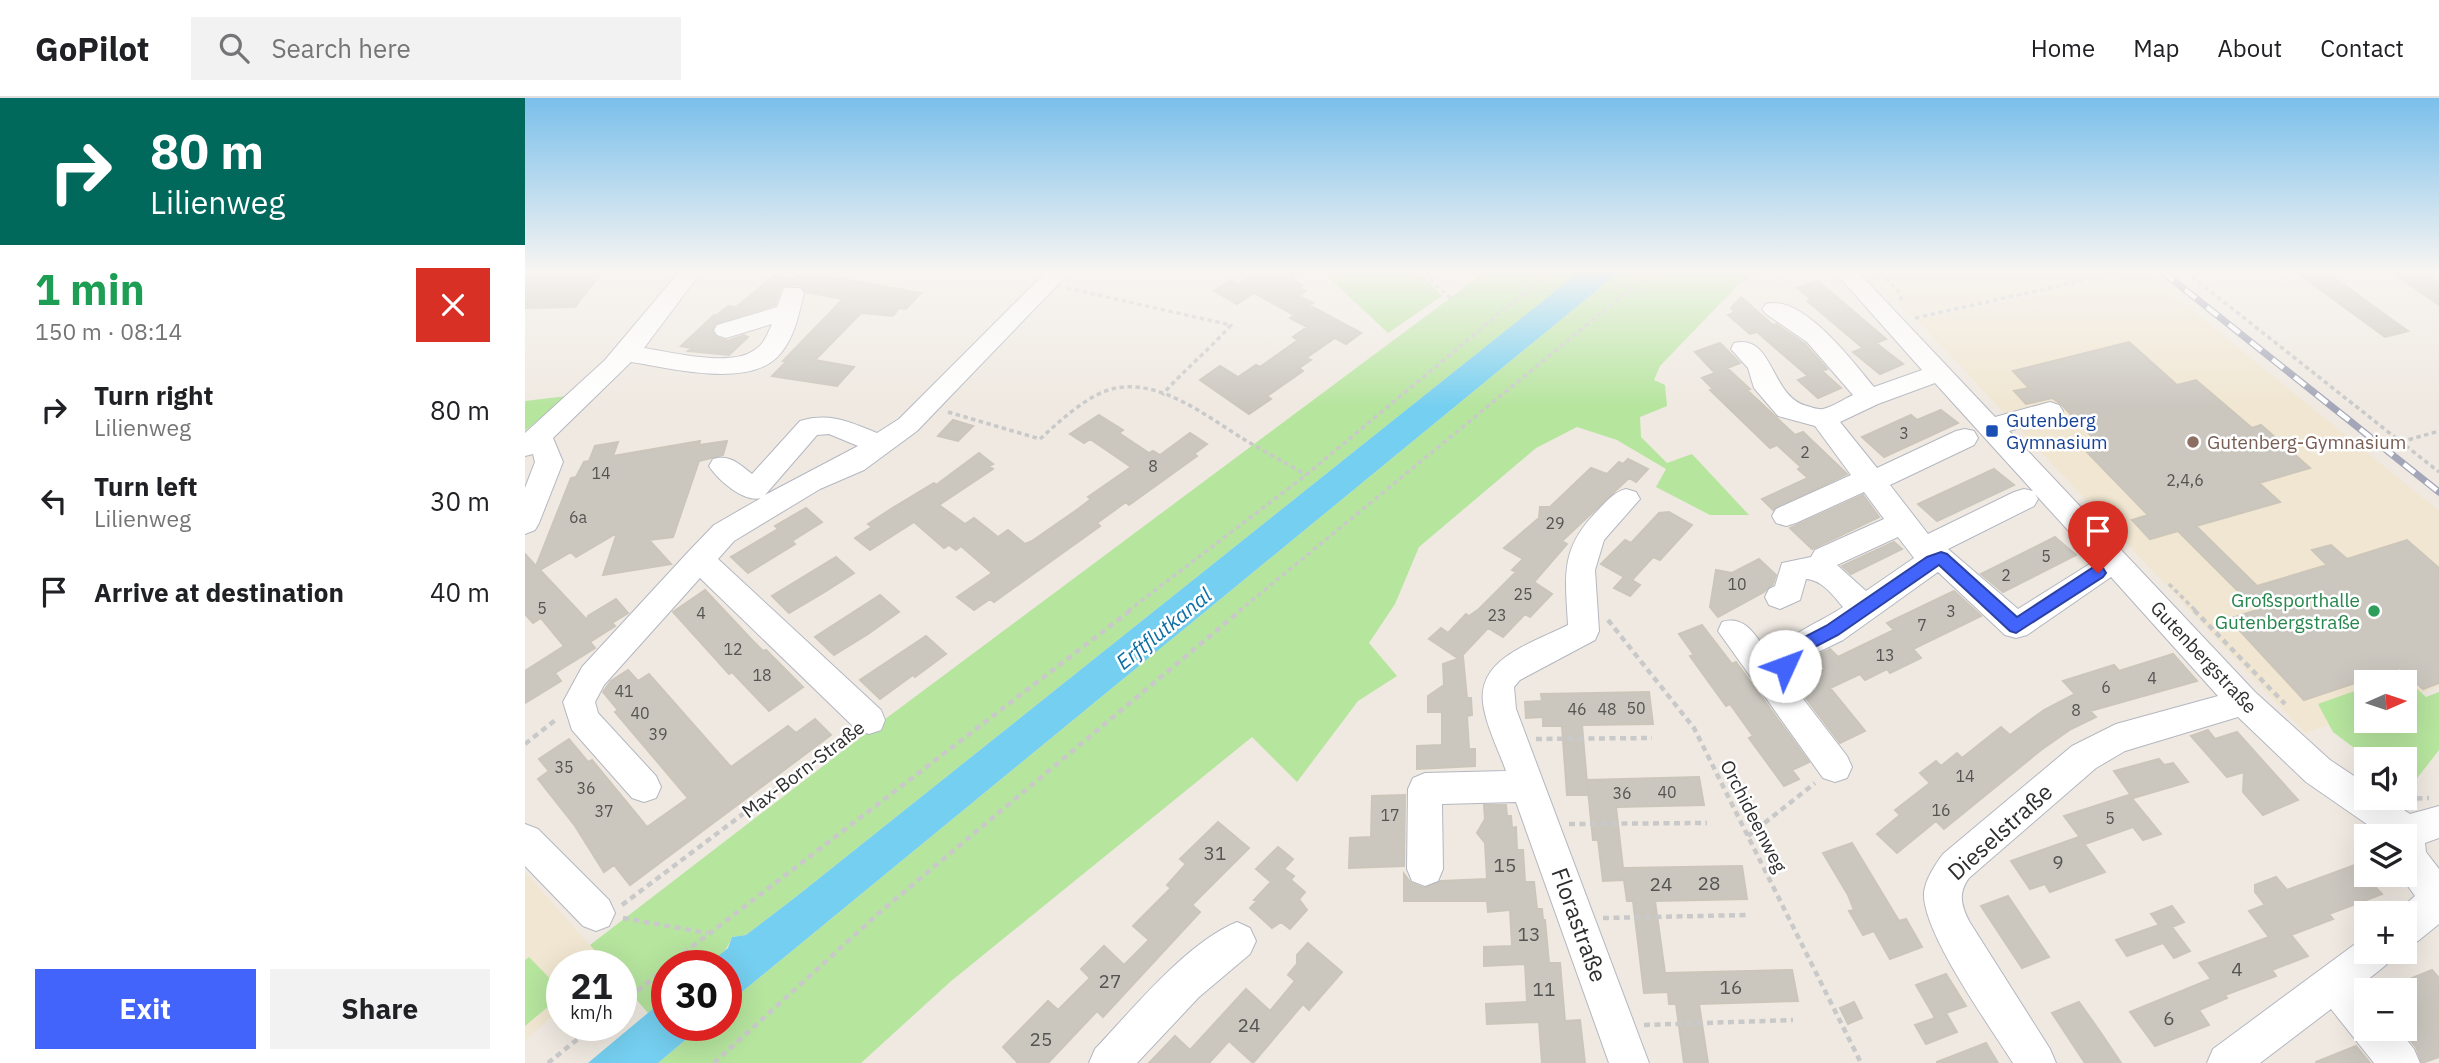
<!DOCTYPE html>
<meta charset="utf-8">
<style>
:root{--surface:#fff;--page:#f2f2f2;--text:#202124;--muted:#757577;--line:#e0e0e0;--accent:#4264fb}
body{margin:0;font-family:"IBM Plex Sans",sans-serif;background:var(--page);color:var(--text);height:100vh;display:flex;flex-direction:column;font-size:26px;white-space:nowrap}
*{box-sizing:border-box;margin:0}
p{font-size:23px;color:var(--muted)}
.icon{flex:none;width:38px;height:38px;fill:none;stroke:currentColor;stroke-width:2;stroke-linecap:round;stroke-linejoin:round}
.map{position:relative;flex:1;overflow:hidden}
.sheet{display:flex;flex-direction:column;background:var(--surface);width:525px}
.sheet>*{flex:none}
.guide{background:#00695c;color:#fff;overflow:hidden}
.needle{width:46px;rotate:87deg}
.buttons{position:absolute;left:1829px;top:572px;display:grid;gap:14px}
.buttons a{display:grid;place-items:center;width:63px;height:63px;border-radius:0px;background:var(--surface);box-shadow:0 7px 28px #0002;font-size:35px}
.speed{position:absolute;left:21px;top:852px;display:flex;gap:14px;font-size:35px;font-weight:700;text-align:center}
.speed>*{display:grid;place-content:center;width:91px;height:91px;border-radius:50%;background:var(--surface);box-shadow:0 7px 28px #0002;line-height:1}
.speed small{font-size:18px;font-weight:400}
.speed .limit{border:10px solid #d22;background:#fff;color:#111}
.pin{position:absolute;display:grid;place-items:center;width:60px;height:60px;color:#fff;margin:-72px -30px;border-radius:50% 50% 50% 0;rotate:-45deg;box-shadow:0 0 7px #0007}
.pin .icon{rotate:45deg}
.me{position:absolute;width:77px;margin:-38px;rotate:47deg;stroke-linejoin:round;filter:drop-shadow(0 0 5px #0008)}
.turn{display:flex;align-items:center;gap:24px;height:147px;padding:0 35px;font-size:32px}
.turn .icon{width:91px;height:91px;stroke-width:2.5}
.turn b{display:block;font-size:49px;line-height:60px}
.round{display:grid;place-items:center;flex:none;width:74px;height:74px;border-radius:0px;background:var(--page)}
.overview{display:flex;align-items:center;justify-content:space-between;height:119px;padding:0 35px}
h1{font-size:42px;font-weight:800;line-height:52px;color:#1e9e55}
.button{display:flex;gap:14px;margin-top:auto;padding:14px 35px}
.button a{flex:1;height:80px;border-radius:0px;background:var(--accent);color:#fff;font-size:28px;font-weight:800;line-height:80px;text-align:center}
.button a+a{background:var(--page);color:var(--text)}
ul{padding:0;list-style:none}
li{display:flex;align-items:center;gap:21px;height:91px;padding:0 35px}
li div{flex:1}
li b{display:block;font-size:26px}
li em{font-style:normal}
header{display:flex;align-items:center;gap:42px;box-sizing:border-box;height:98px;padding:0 35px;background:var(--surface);border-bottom:2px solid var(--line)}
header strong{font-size:33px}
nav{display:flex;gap:38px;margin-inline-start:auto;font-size:24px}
.search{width:490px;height:63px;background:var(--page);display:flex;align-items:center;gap:18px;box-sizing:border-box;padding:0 24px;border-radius:0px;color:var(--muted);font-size:26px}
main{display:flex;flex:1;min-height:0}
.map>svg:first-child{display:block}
.education{fill:#f0e6d1}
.green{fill:#b6e59e}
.water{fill:#75cff0}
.building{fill:#cbc7bf;stroke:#cbc5ba;stroke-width:2}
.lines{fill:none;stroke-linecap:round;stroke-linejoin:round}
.minor-casing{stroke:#b4b7c1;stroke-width:2}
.path-far1{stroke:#c9c9c9;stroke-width:3.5;stroke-dasharray:4.5 3.5;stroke-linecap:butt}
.path{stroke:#c9c9c9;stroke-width:4.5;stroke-dasharray:6 4.5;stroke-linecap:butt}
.minor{fill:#fff;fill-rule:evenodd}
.rail-casing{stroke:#a3a6b8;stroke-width:7}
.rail{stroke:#fff;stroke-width:4.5;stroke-dasharray:14;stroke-linecap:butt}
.route{fill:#4264fb;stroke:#2b41a3;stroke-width:2}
.transit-dot{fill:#1a4fb4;stroke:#fff;stroke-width:2.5}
.education-dot{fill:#8d6e63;stroke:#fff;stroke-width:2.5}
.leisure-dot{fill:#2e9e5b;stroke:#fff;stroke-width:2.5}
.labels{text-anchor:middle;stroke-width:5;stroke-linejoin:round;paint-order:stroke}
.number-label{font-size:16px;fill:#555452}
.transit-label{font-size:19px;fill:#164399;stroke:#fff;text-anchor:start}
.education-label{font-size:19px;fill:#785e54;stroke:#fff;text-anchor:start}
.leisure-label{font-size:19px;fill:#27864d;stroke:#fff;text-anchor:end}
.street-label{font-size:19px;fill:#2e2e2e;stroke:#fff}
.near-number-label{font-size:19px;fill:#555452}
.water-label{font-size:21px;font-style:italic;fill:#0d6fa3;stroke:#fff}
.near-street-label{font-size:23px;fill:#2e2e2e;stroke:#fff}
</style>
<header>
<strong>GoPilot</strong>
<div class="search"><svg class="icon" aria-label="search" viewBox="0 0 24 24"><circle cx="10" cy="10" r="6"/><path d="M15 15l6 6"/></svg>Search here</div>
<nav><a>Home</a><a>Map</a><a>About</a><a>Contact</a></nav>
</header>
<main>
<section class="sheet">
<div class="guide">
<div class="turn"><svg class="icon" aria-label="right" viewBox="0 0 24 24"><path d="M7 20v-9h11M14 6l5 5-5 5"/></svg><div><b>80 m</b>Lilienweg</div></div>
</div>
<div class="overview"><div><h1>1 min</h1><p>150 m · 08:14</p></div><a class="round" style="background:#d93025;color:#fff"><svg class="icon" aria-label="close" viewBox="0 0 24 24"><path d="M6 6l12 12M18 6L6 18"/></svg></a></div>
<ul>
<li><svg class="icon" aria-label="right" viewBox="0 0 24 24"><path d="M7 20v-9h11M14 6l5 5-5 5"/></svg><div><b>Turn right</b><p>Lilienweg</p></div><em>80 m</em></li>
<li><svg class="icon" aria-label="left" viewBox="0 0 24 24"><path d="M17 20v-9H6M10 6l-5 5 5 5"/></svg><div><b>Turn left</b><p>Lilienweg</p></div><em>30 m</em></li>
<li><svg class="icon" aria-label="arrive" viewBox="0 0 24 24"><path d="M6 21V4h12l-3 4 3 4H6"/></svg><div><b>Arrive at destination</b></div><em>40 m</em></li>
</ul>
<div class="button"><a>Exit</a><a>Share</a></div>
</section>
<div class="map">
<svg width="1914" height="965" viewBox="0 0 1914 965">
<rect width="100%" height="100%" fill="#efe9e1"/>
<path class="education" d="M1344 174H1604L1384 218Z
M1621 175 1914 413V589L1880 601V584H1841V614L1780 635 1391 221Z
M0 774 83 868H37V910L0 942Z"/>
<path class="green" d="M798 174H894L917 198 863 235Z
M960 174H1054L272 798 221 837 207 839C194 872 171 868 142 868V899L123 915 96 884V868H83L65 847 328 645Z
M1094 174H1235L1213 187 1135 268 1129 282 1140 287 1142 308 1115 319 1116 339 1142 365 1167 356 1224 417H1185L1131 389 1141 371 1092 342 1052 329 1011 350 894 449 870 506 844 545 872 578 833 603 772 684 727 639 425 884 336 965H133L177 928H201V907Z
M42 298 0 333V303Z
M1876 576 1901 599 1914 594V652L1883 692 1880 690V662L1844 661 1808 634 1793 606 1841 589V623H1880V584H1852Z
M4 859 37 893V897L0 928V862Z"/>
<path class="water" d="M1054 174H1094L201 907V868H181L203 850 207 839 221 837 272 798Z
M142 899V928H177L133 965H63Z"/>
<path class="building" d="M0 174H77L50 209 0 210Z
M277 174 396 195 381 211 374 210 368 218 336 215 290 262 329 269 312 288 247 278 262 263H258L318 201 281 194 275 187 257 188 250 207 190 226 187 233 191 239 202 243 219 237 223 239 204 257 163 253 167 250 156 248 189 217H192L203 208 211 209 249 178 269 181Z
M733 174H777L766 181 777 187 773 189 781 193 774 198 788 205 784 207 836 235 821 246 810 240 781 260 786 262 774 270 778 273 742 298 746 301 724 316 675 282 695 268 713 279 731 267 735 269 773 242 768 239 782 229 765 220 769 217 729 195 712 206 689 193 706 182 713 186Z
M1771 174H1801L1883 233 1860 239Z
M1866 174H1896L1914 186V207Z
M1293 183 1361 241 1351 245 1378 266 1355 276 1328 254 1338 250 1282 203 1286 201 1272 190Z
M1216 199 1248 227 1251 226 1280 246 1302 271 1297 273 1316 290 1293 300 1273 282 1283 278 1232 234 1225 236 1203 217 1210 214 1206 210Z
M1604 244 1652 287 1671 282 1727 330 1736 327 1785 370 1734 385 1755 404 1671 428 1732 488 1802 467 1787 452 1806 447 1822 461 1882 442 1914 470V585L1898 591 1875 570 1779 602 1704 521 1732 512 1653 433 1625 441 1607 422 1623 417 1560 352 1576 348 1536 306 1527 300 1501 306 1489 293 1504 290 1488 273Z
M1195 245 1215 265 1202 270 1225 291 1222 292 1270 337 1278 334 1322 376 1248 412 1237 401 1283 380 1273 371 1276 369 1252 347 1245 350 1185 292 1188 291 1177 280 1190 275 1170 254Z
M1416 312 1433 325 1359 359 1337 339 1386 317 1392 322Z
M574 317 598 332 594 335 624 355 628 353 635 357 665 335 682 346 669 356 672 358 604 407 601 404 572 425 575 428 469 504 465 501 449 512 432 499 467 475 436 448 431 452 424 447 419 450 389 424 345 452 330 440 347 429 343 426 369 409 409 385 411 387 454 355 468 366 464 368 468 371 414 407 440 426 449 420 473 439 483 432 500 446 507 443 553 411 566 401 563 399 606 369 565 341 559 345 545 336Z
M428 322 448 328 433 343 413 338Z
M175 343 174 347 202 343 198 357 174 363 148 439 124 442 146 466 78 477 92 435 51 459 46 454 15 472 62 522 63 518 91 501 103 515 87 525 90 528 65 544 70 550 30 575 36 583 0 605V573L39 548 16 520 8 525 0 516V456L11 468 46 380 51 379 59 364 64 363 70 348 93 344 88 358Z
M1103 361 1123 371 1111 384 1104 380 1037 443 1042 446 1009 484 1027 496 1005 519 1000 516 978 539 963 530 934 561 904 541 916 530 923 535 941 516 944 518 954 511 991 474 987 472 998 461 979 450 1014 420 1015 409H1025L1066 370 1082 376 1094 364 1098 366Z
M1469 371 1489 387 1412 423 1393 406Z
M1338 397 1354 419 1287 451 1265 430Z
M281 410 297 424 267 443 270 446 223 475 206 459 253 431 250 428Z
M1144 414 1167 427 1135 462 1128 459 1107 482 1115 487 1105 498 1089 490 1099 479 1076 466 1100 442 1106 445 1134 415Z
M1530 439 1551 457 1478 494 1456 476Z
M1369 444 1377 451 1326 476 1317 468Z
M311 459 329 475 298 495 264 515 247 498Z
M1234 461 1251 477 1248 486 1239 494 1193 519 1185 509 1191 472 1207 475Z
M180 492 227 542 238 553 241 552 278 589 244 613 207 574 204 576 148 514Z
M1429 493 1456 518 1388 551 1396 560 1365 575 1362 571 1340 582 1335 576 1305 590 1340 633 1315 645 1271 587 1300 571 1289 559 1305 551 1313 559 1369 532 1362 525Z
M355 497 374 514 343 536 309 557 290 539Z
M1177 527 1207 566 1211 564 1284 664 1267 672 1274 681 1259 688 1224 640 1228 638 1205 606 1201 608 1165 558 1169 557 1154 536Z
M401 538 421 556 390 579 388 577 355 601 335 582Z
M1648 556 1672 583 1565 613 1571 619 1546 631 1516 652 1419 731 1411 723 1372 755 1352 736 1375 717 1370 712 1405 685 1395 675 1411 663 1416 668 1432 655 1437 660 1476 629 1485 637 1519 612 1550 596 1538 583 1589 567 1594 573Z
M938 559 942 600H946L947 617 942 618 944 651H950V668L892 671V648L917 647V614H903V598L919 587 918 566Z
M103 572 113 583 124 576 206 669 263 628 271 635 290 621 306 637 105 787 89 767 79 774 50 728 13 681 24 673 14 661 44 641 63 664 67 662 122 729 163 700 90 614 93 612 78 594 86 583Z
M1124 594 1128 626 1057 627 1063 697H1042L1037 628H1018V619L1001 620 1000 604 1017 603 1016 596Z
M1683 632 1690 641 1712 634 1773 702 1738 717 1718 694 1719 674 1702 679 1666 638Z
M1634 661 1639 667 1648 665 1663 684 1608 700 1589 673Z
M1174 679 1179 707 1091 709 1098 770 1217 768 1222 801 1130 803 1140 875 1267 872 1273 903 1174 906 1183 965H1159L1151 906H1144L1143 894 1119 895 1108 803H1102L1099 782 1078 783 1073 742H1068L1062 682Z
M880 697 879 768 824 770 825 740 846 739 847 698Z
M1604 697 1636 736 1618 742 1608 729 1560 746 1539 718Z
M959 707H981L982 718H986L987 730 991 729 992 752H998L1000 784H1009L1012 811H1017L1018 822H1020L1024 865H1035L1040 923 1055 922 1060 965H1017L1014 924 962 926 961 906 1002 904 1000 866 959 868V849L987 848 985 812 963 814 962 803H879V776L886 785 899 790 916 783 962 781 960 745 952 735 960 721Z
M693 724 724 750 667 807 675 814 578 919 572 913 523 965H493L478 949 523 903 533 912 565 880 556 871 579 848 599 867 624 842 608 828 646 790 642 787 661 766 655 761Z
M1554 739 1580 774 1525 794 1520 786 1505 791 1486 763Z
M1327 745 1374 823 1381 821 1397 849 1365 861 1349 833 1338 837 1324 813 1329 812 1323 797 1298 755Z
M753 749 768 761 759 771 769 778 766 782 780 794 774 801 782 812 765 831 756 824 747 830 725 810 732 803 729 802 746 784 731 771Z
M1830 767 1857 796 1804 816 1808 821 1766 837 1783 858 1747 872 1751 878 1700 897 1702 900 1674 912 1684 927 1630 948 1605 914 1686 881 1674 865 1744 839 1724 813 1740 807 1730 794V787L1751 779 1762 792Z
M1483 798 1524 859 1497 870 1456 808Z
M1647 808 1659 824 1647 829 1665 853 1649 860 1638 845 1602 858 1591 842 1634 827 1626 816Z
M783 845 817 874 784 912 778 906 728 965 704 943 684 965H624L650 938 665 952 721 891 745 913 770 883 763 877 772 866V857Z
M1907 872 1914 880V959L1897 965 1891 949 1876 931H1880V883Z
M1421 876 1441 908 1421 915 1432 934 1401 946 1390 927 1421 916 1410 920 1391 887Z
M1329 904 1337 920 1323 926 1315 910Z
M1554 904 1576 935 1596 965H1560L1527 915Z
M1461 945 1473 965H1412V964Z
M1831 948 1845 965H1791V964Z"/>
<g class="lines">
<defs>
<path id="minor" d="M154 174H176L119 250C147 254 204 269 228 253 239 247 242 237 247 226L201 240 192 237 189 232 192 227 252 209 259 190H275L279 195C274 215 270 238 256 255 227 292 146 270 106 264L28 340 38 364 14 425 10 432 0 436V390L10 364 8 356 0 358V335L80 262Z
M521 174H545L392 333 339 372 295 391 209 443 193 461 356 612 360 622 356 632 344 636 332 632 175 480 79 587 70 604 73 615 131 678 136 689 131 700 119 704 107 700 47 632 38 604 57 569 164 453 189 427 236 400C219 405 193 382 184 368L188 361C205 356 214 366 227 376L275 323C304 314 325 324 352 335L374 321ZM304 336 333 348 240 397 292 337Z
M1310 174H1333L1470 319 1525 304 1534 307 1538 313 1534 319 1484 333 1730 594 1805 662 1841 686V700H1861L1885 716 1914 708V740L1900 745 1901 754 1914 771V826L1893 843 1880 848V816H1869L1890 798 1875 777H1880V738H1859L1781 684 1713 619 1600 653 1571 670 1444 780C1433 795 1436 807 1444 823L1525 951 1531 965H1488C1466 930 1396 833 1399 794 1401 780 1410 767 1418 756L1547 648 1591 626 1693 598 1586 479 1502 537 1491 540 1480 537 1413 474 1318 542 1283 559 1271 576 1262 580 1322 658 1327 669 1322 680 1310 684 1298 680 1193 533 1197 524C1222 516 1232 541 1246 559L1249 558C1266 533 1293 526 1318 509 1308 497 1297 482 1281 481L1275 502 1255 511 1244 507 1240 499 1244 491 1250 488 1257 465 1286 459 1290 452 1359 421 1339 394 1271 425 1261 428 1251 425 1247 418 1251 411 1326 377 1290 328 1253 318 1229 290 1223 270 1206 251 1209 245C1249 235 1245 299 1282 308 1286 309 1293 312 1298 311 1307 309 1319 301 1328 297L1282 244 1241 216 1237 211 1241 206C1278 196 1328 264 1349 289L1397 272ZM1410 285 1508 393 1499 391 1489 394 1403 436 1365 387 1449 347 1453 340 1449 333 1440 331 1431 333 1352 370 1315 324 1353 306ZM1510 396 1572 464 1563 467 1493 511 1423 451 1509 408 1513 401ZM1373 439 1389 460 1341 493 1312 467Z
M1101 391 1111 394 1115 401 1079 442 1070 472 1074 533 1070 542 995 582 989 589 991 611 1124 965H1084L991 704 917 706 918 771 913 783 900 788 887 783 882 771 883 691 888 680 900 675 981 673C974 653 963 632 959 611 948 561 1006 546 1043 527 1040 474 1035 450 1075 410 1083 402 1089 394 1101 391Z
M0 726 13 731 84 802 90 815 84 828 71 833 58 828 0 768Z
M712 824 725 830 731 843 725 856 674 899 612 965H564L570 951C608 911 661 845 712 824Z
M1841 838V854H1867L1861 867 1836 887 1841 892V931H1873L1889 951 1895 965H1849L1806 911 1735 965H1682L1688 951Z"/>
</defs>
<use href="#minor" class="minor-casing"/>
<path class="path-far1" d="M901 174 909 186 927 201
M1355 174 1375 195 1377 205
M1661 174 1914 374
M542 190 706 227C684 252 659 272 637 297
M1390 220 1596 174
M423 314 515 341C535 323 564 295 591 290 636 281 684 320 720 342 740 354 761 365 781 377
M1876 344 1914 333
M1644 486 1671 513
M603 513 781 377 1024 174
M714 513 1126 174"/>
<path class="path" d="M1669 512 1760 606
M1083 522 1169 630 1336 965
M1011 641 1127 640
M0 646 33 620
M1881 701 1904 700
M1044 726 1182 725
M1223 738 1290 685
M97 807 323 637
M98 820 182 835
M1078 820 1223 817
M142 868 606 512
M96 906 142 869
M1119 927 1268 922
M23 965 69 928
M189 965 355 814 716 512"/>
<use href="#minor" class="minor"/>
<defs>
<path id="rail" d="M1638 174 1914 394"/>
</defs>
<use href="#rail" class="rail-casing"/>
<use href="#rail" class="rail"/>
</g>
<linearGradient id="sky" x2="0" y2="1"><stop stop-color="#7abfeb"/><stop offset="0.56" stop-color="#f8f5f2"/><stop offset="1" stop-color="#f8f5f2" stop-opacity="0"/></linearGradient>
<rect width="1914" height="309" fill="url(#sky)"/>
<path class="route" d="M1416 454 1422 456 1492 519 1567 470H1578L1581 475 1578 479 1491 535 1485 533 1414 467 1313 537 1278 555 1266 572H1254L1251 568 1266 546 1301 528 1402 459Z"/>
<rect class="transit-dot" x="1460" y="326" width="14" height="14" rx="3.5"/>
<circle class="education-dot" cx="1668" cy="344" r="7"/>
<circle class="leisure-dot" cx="1849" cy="513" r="7"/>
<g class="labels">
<g class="number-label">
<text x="1379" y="341">3</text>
<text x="1280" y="360">2</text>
<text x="628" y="374">8</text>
<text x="76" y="381">14</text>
<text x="1660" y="388">2,4,6</text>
<text x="53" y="425">6a</text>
<text x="1030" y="431">29</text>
<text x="1521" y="464">5</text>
<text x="1481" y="483">2</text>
<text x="1212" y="492">10</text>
<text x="998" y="502">25</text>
<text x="17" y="516">5</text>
<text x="1426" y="519">3</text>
<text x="176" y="521">4</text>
<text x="972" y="523">23</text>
<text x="1397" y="533">7</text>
<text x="208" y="557">12</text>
<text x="1360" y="563">13</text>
<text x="237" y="583">18</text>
<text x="1627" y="586">4</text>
<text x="1581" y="595">6</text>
<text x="99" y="599">41</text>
<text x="1111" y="616">50</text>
<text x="1052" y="617">46</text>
<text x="1082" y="617">48</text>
<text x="1551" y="618">8</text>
<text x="115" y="621">40</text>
<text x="133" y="642">39</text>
<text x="39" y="675">35</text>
<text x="1440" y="684">14</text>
<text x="61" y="696">36</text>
<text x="1142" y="700">40</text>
<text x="1097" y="701">36</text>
<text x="1416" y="718">16</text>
<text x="79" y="719">37</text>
<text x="865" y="723">17</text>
<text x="1585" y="726">5</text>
</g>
<g class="transit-label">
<text x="1481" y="329">Gutenberg<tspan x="1481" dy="22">Gymnasium</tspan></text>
</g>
<g class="education-label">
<text x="1682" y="351">Gutenberg-Gymnasium</text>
</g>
<g class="leisure-label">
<text x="1835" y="509">Großsporthalle<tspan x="1835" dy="22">Gutenbergstraße</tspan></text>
</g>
<g class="street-label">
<text transform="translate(1679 559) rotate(47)" y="7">Gutenbergstraße</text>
<text transform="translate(278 671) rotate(-37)" y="7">Max-Born-Straße</text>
<text transform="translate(1229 718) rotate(63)" y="7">Orchideenweg</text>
</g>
<g class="near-number-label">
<text x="690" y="762">31</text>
<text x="1533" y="771">9</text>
<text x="980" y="774">15</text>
<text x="1184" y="792">28</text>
<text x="1136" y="793">24</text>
<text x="1004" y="843">13</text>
<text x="1712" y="878">4</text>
<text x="585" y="890">27</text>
<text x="1206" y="896">16</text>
<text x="1019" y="898">11</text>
<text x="1644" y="927">6</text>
<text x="724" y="934">24</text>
<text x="516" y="948">25</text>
</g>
<g class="water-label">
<text transform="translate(639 531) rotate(-39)" y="7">Erftflutkanal</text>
</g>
<g class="near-street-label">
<text transform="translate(1475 734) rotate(-42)" y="8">Dieselstraße</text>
<text transform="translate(1054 827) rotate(70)" y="8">Florastraße</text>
</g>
</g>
</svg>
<div class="buttons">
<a><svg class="needle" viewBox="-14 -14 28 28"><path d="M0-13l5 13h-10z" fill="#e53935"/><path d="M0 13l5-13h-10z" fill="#757577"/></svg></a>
<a><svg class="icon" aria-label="sound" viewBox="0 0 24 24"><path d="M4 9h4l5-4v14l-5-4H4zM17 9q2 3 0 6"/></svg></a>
<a><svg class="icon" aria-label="layers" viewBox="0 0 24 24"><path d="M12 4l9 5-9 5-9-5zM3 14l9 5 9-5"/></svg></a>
<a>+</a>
<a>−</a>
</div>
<div class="speed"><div>21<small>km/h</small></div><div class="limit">30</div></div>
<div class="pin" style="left:1573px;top:475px;background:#d93025"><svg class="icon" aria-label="arrive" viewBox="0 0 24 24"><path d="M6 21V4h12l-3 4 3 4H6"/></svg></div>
<svg class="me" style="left:1260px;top:568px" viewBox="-20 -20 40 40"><circle r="19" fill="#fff"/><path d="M0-13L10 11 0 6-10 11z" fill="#4264fb"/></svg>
</div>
</main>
